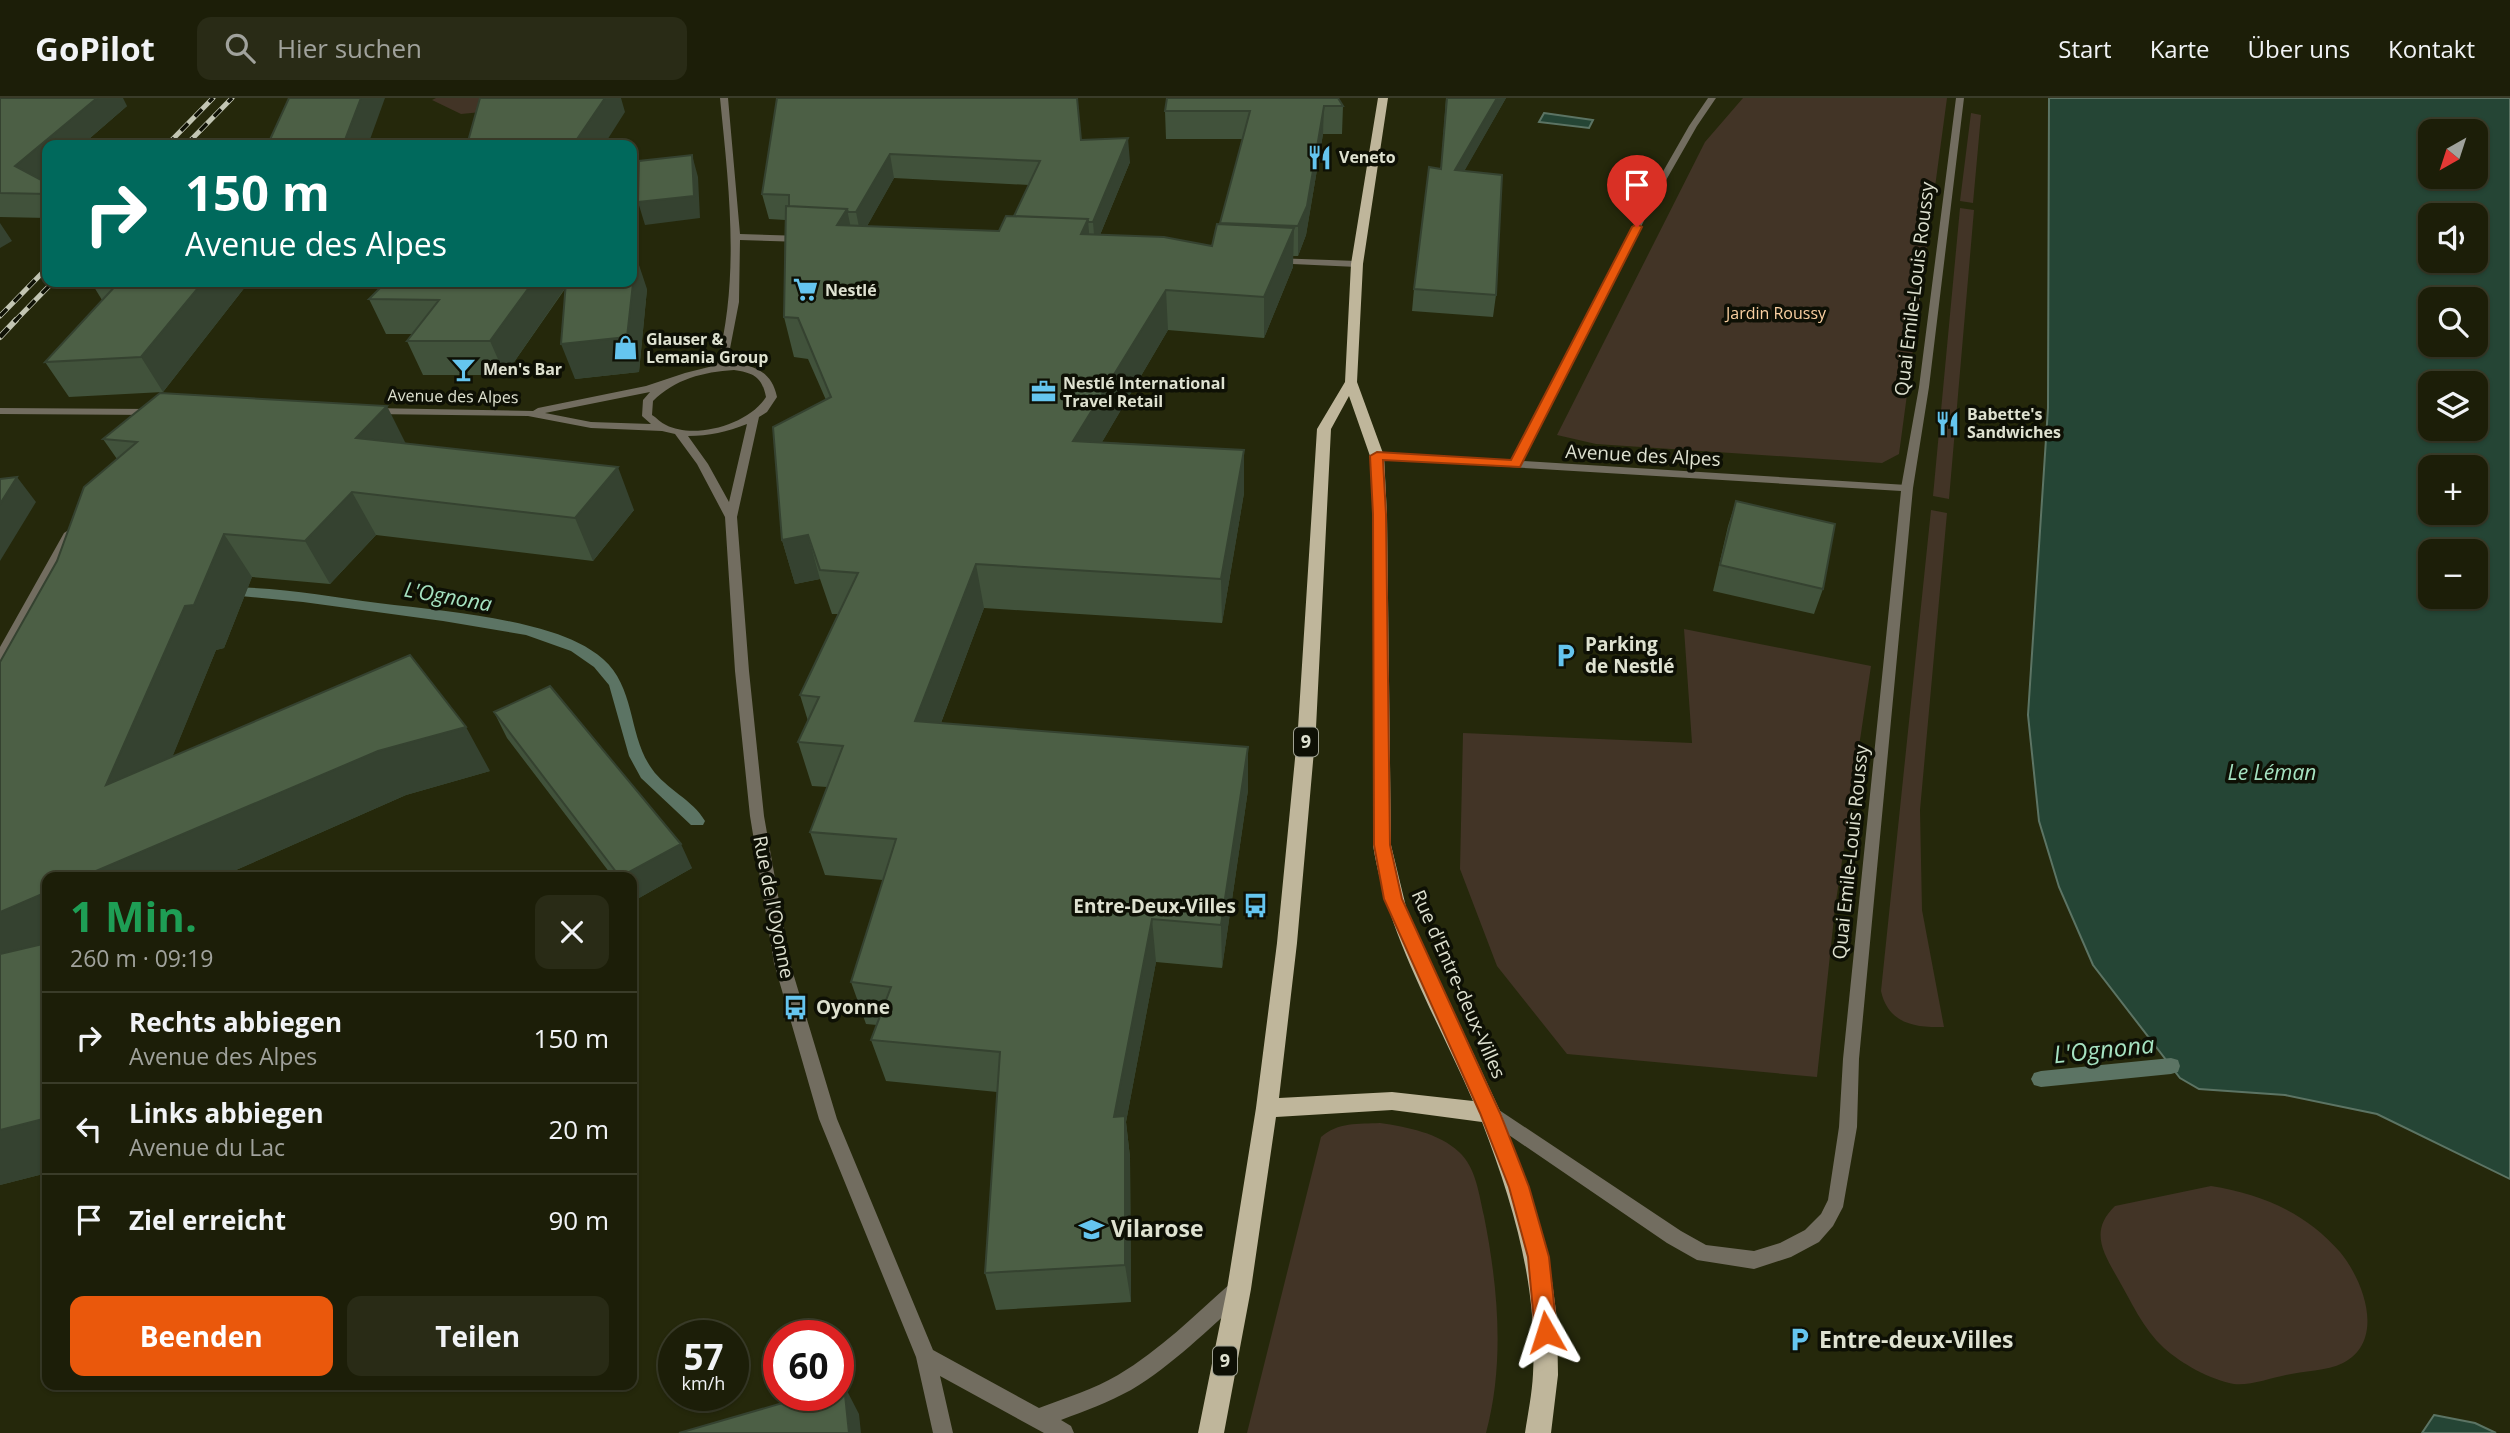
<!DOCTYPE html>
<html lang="de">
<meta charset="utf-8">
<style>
:root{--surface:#1c1e08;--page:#292b16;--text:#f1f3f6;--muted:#a0a29c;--line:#3a3c29;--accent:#ea580c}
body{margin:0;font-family:"Open Sans",sans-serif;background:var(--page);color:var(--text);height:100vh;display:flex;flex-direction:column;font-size:26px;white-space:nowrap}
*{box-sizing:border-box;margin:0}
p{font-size:23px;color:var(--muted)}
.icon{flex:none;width:38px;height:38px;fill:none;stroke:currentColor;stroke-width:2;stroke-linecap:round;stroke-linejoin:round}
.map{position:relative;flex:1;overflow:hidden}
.details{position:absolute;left:42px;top:774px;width:595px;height:518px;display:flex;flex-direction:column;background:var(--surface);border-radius:14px;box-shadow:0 2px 5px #0004,0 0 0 2px var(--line)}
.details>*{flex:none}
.top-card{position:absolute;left:42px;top:42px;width:595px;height:147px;border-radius:14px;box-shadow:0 2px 5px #0004,0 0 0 2px var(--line);background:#00695c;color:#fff;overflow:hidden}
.needle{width:46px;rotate:219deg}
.buttons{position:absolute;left:2418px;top:21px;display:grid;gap:14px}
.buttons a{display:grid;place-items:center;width:70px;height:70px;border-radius:14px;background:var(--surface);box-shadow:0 2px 5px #0004,0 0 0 2px var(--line);font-size:35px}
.speed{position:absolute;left:658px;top:1222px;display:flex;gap:14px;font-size:35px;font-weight:700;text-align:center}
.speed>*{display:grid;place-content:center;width:91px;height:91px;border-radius:50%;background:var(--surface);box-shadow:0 2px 5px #0004,0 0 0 2px var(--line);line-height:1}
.speed small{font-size:18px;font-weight:400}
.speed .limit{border:10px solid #d22;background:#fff;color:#111}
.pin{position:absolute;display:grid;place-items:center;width:60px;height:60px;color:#fff;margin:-72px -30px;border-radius:50% 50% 50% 0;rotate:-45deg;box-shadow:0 0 7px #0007}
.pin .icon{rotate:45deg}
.me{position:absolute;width:77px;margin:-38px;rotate:354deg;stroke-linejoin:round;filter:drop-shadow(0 0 5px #0008)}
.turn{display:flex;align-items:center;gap:24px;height:147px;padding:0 28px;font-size:32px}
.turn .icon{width:91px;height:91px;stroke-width:2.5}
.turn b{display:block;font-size:49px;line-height:60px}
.round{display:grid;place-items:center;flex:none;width:74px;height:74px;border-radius:14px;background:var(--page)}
.headline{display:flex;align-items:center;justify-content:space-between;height:119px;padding:0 28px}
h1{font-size:42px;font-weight:700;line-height:52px;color:#1e9e55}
.action{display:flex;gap:14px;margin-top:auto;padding:14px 28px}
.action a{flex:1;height:80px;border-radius:14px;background:var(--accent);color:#fff;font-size:28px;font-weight:700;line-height:80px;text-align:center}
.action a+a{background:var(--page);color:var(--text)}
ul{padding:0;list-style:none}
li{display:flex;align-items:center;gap:21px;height:91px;padding:0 28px;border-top:2px solid var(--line)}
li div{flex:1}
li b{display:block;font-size:26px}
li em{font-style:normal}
header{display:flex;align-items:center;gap:42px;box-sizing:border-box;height:98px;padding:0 35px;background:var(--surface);border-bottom:2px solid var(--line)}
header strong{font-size:33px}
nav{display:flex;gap:38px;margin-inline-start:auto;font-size:24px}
.search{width:490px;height:63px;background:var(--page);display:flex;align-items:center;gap:18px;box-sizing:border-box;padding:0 24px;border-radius:14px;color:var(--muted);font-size:26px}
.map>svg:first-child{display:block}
.green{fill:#423426}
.water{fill:#254535;stroke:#5c7464;stroke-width:2;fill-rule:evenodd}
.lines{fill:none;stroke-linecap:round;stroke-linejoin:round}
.stream{fill:#5c7464;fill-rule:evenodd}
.pedestrian{fill:#726d60;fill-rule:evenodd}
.minor{fill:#726d60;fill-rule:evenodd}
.primary{fill:#bfb69b;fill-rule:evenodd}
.rail-far1-casing{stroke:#c2c5b3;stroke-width:5}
.rail-casing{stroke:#c2c5b3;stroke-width:6}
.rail-far1{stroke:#0e1005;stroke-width:3.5;stroke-dasharray:10;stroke-linecap:butt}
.rail{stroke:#0e1005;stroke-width:4.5;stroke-dasharray:12;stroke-linecap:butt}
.wall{fill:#41523b;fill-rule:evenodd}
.shaded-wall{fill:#354230}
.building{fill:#4c5f45;stroke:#354230;stroke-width:2}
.route{fill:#ea580c;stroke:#983908;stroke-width:2}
.labels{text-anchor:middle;stroke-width:7;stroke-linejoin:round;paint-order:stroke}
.far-poi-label{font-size:16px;font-weight:bold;fill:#dee1d0;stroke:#0e1005;text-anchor:start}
.far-park-label{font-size:16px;fill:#fbd0a2;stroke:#0e1005}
.far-street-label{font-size:16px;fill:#dee1d0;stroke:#0e1005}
.shield{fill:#0e1005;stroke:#a0a293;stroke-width:2}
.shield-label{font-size:18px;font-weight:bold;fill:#dee1d0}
.street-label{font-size:19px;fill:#dee1d0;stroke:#0e1005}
.poi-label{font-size:19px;font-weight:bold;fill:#dee1d0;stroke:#0e1005;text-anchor:start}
.water-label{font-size:21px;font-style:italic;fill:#a6e3c2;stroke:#0e1005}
.near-poi-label{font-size:23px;font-weight:bold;fill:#dee1d0;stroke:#0e1005;text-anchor:start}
.near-water-label{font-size:24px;font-style:italic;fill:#a6e3c2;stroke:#0e1005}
</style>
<header>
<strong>GoPilot</strong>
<div class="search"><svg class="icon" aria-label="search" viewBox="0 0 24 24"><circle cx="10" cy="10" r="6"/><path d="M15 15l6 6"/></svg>Hier suchen</div>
<nav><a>Start</a><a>Karte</a><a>Über uns</a><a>Kontakt</a></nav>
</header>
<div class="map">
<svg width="2510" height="1335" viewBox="0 0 2510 1335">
<rect width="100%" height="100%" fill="#25280b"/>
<path class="green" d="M436 0H564L562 6 461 16 432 2Z
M1743 0H1947L1899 356 1882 365 1596 346 1557 337 1705 44Z
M1971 15 1981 17 1973 105 1960 103Z
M1960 110 1974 112 1949 401 1933 398Z
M1931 412 1947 415 1920 712 1922 812 1944 929C1914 930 1888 925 1881 893Z
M1684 531 1871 568 1835 810 1817 979 1567 956 1497 868 1460 771 1463 635 1692 645Z
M1380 1025C1407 1029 1439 1035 1459 1054 1476 1069 1479 1097 1484 1118 1498 1189 1505 1264 1486 1335H1247L1321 1039C1338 1024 1358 1026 1380 1025Z
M2211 1088C2262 1096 2306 1115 2340 1154 2364 1183 2386 1243 2343 1265 2327 1273 2303 1273 2286 1277 2271 1280 2249 1288 2234 1286 2209 1281 2182 1266 2164 1250 2143 1231 2131 1203 2117 1179 2102 1153 2090 1132 2115 1108Z"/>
<path class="water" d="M2049 0H2510V1081L2377 1016 2285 997 2199 991 2180 980 2093 867 2059 789 2039 723 2028 617 2048 310ZM2431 33H2476V79H2431ZM2431 117H2476V163H2431ZM2431 201H2476V247H2431ZM2431 285H2476V331H2431ZM2431 369H2476V415H2431ZM2431 453H2476V499H2431Z
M1544 15 1593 22 1589 30 1539 24Z
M2434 1317 2475 1325 2496 1335H2422Z"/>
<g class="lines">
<path class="stream" d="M225 489C276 489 328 498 378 505 435 512 496 517 551 534 570 540 588 548 603 561 636 590 628 638 652 671 666 691 693 702 705 723L703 727H691L641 680 629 658 609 587 594 569 571 553 526 537 443 523 303 504 220 496 218 493 220 490Z
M2171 960 2178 962 2180 968 2178 974 2171 976 2041 989 2034 987 2031 981 2034 975 2041 973Z"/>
<path class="pedestrian" d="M1956 0H1964L1929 289 1913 390 1907 393 1901 390 1919 289Z"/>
<path class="minor" d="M720 0H728L740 136 803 138 808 141 803 144 740 142 739 204 727 266C752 265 772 273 777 299L767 314 759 319 737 419 749 573 764 718 790 865 837 1021 933 1252 1039 1310C1066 1300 1094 1291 1118 1277 1160 1252 1195 1217 1231 1185L1238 1183 1245 1185 1247 1192 1245 1199C1208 1231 1173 1267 1131 1292 1109 1304 1085 1313 1061 1322L1071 1328 1074 1335H1044L940 1278 953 1335H933L916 1259 819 1021 774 865 750 718 735 573 725 419 697 366 675 336 662 333 591 330 528 318 372 316 367 313 372 310 533 313 538 310 646 288 685 275 717 267C740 177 729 91 720 0ZM734 272C754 275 762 279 766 299 749 326 695 342 666 327 661 325 657 320 652 317L653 303C675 281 703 274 734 272ZM650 294 643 302 642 318 651 326 591 324 545 315ZM747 326 729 404 708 366 688 338C709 338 727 334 747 326Z
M1708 0H1716L1697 28 1653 105 1522 363 1907 387 1913 390 1859 961 1857 1029 1843 1109 1833 1128 1819 1144 1791 1159 1754 1171 1697 1162 1667 1145 1484 1020 1481 1015 1484 1010 1490 1007 1496 1010 1681 1133 1706 1147 1754 1153 1780 1145 1805 1132 1821 1116 1828 1102 1839 1029 1843 961 1901 393 1377 361 1371 358 1377 355 1511 363 1645 105 1689 28Z
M1274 160 1357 163 1362 166 1357 169 1271 165V161Z
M0 310 153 311 158 314 153 317 0 316Z
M70 431 76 435 6 560 0 564V549L64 435Z"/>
<path class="primary" d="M1378 0H1388L1363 166 1357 284 1384 358 1387 417 1391 747 1407 813 1501 1015 1537 1116 1550 1168 1557 1221 1558 1277 1551 1335H1525C1528 1315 1532 1296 1533 1276 1538 1188 1513 1105 1482 1024L1392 1012 1276 1019 1251 1191 1224 1335H1198L1227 1191 1256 1010 1277 845 1298 630 1317 331 1345 284 1351 166ZM1349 298 1370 358 1373 417V747C1387 836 1437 920 1473 1003L1392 994 1279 1000 1297 845 1316 630 1331 331Z"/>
<defs>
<path id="rail-far1" d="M167 47 213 0
M186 47 232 0
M0 218 47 170
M14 224 53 184"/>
<path id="rail" d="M0 239 16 222"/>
</defs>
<use href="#rail-far1" class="rail-far1-casing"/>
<use href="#rail" class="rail-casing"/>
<use href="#rail-far1" class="rail-far1"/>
<use href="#rail" class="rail"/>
</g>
<path class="wall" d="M0 0 127 8 82 47H47V77L42 82 47 85V120L0 119Z
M776 0H1077L1081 42 1130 64 1100 137 1212 148 1220 127 1243 41H1166L1165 13 1343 8 1342 36H1323L1306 137 1298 158H1293V169L1264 240 1168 232 1102 344 1244 352V395L1222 525 984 510 941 625 1248 649V692L1222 870 1156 864 1126 1024 1130 1059 1131 1204 996 1212 985 1175 997 994 886 983 871 942 877 927 866 926 851 884 883 782 825 777 810 734 827 689 812 688 798 644 808 623 800 597 838 516H832L820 481 795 486 782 442 826 302 808 261 794 259 784 219 785 122 769 121 762 96 777 3ZM894 80 1029 87 1014 118 999 133 867 128Z
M1446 0H1506L1464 73 1496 197 1493 219 1412 213 1414 191 1441 71Z
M91 184H249L163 294 69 299 45 264 102 202Z
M565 190 647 191 639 274 575 281 565 191 505 277H423L407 243 412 236H386L369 201Z
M103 341 406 345 634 412 593 463 376 437 330 486 252 479 224 550 216 552 172 659 490 673 406 697 220 779H47V1075L0 1087 57 463 117 361Z
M1736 403 1823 491 1814 516 1713 493 1728 428Z
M494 614 692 770 632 804V779H613L507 640Z"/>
<path class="shaded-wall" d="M97 0H123L127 8 82 47H47V77L30 92 15 68Z
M361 0H385L368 47H343Z
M605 0H621L625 14 604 47H573Z
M1497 0H1506L1453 93 1455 72Z
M1324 8 1323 36 1306 137 1298 158V128Z
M1128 40 1130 64 1095 149 1093 124Z
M890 56 894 80 861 139 856 114Z
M692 57 698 79 700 120 645 127 638 104Z
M847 111 855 150 837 127Z
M1088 121 1091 160 1081 136Z
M0 125 12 143 0 150Z
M1294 130 1293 169 1264 240V199Z
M636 158 647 191 639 274 575 281 561 246Z
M203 184H249L163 294 141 259Z
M533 184H563L565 190 505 277 490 243Z
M1166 192 1168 232 1078 385 1073 343Z
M387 308 408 350 356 340Z
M1244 352V395L1222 525 1221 481Z
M618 369 634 412 593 463 575 420Z
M17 379 36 404 0 463V406Z
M352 394 376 437 330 486 305 443Z
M224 436 252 479 224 550 216 552 143 731 106 687 185 508Z
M808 437 820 481 795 486 782 442Z
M976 466 984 510 925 667 915 623Z
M466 629 490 673 406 697 220 779H82L378 653Z
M1248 649V692L1222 870 1221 827Z
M681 746 692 770 632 804V779H620Z
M47 794V855L0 859V810Z
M1152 821 1156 864 1126 1024 1130 1059 1131 1204 1125 1167 1114 1019Z
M47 1020V1075L0 1087V1032Z
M844 1287 859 1316 861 1335H849Z"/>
<path class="building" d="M0 0H97L15 68 47 85V96L0 95Z
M289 0H361L343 47H250L268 46Z
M480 0H605L573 47H467Z
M777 0H1077L1081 42 1128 40 1093 124H1088V121L1014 118 1040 63 890 56 856 114H848L847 111 789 108V97L762 96Z
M1167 0H1338L1343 8H1324L1307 108 1298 128 1220 125 1250 13H1165Z
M1447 0H1497L1455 72 1502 77 1496 197 1414 191 1429 69 1441 71Z
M692 57 694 98 638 104 639 63Z
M786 108 847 111 837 127 999 133 1006 118 1088 121 1081 136 1164 139 1212 148 1217 126 1294 130 1264 199 1166 192 1073 343 1244 352 1221 481 976 466 915 623 1248 649 1221 827 1152 821 1114 1019 1125 1018V1167L985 1175 1000 954 871 942 891 889 851 884 896 741 810 734 843 648 798 644 819 599 800 597 858 475 820 472 808 437 782 442 773 329 831 299 798 220 784 219Z
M632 158H636L627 239 561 246 566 184H632Z
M119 184H203L141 259 45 264Z
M386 184H533L490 243H407L439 202 369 201Z
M160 295 387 308 356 340 618 369 575 420 352 394 305 443 224 436 194 507 185 508 106 687 410 557 466 629 378 653 82 779H47V794L0 814V564L57 463 84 389 137 344 103 341Z
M17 379 0 406V381Z
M1736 403 1835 426 1823 491 1720 467Z
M550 588 681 746 620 779 494 614Z
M47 845V1020L0 1032V856Z
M844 1287 849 1335H679L810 1297H838V1289Z"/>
<path class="route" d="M1637 126 1642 129 1520 369 1383 362 1386 416 1390 747 1402 801 1500 1015 1529 1089 1549 1159 1557 1234 1553 1242 1546 1245 1538 1242 1535 1234 1528 1159 1509 1089 1480 1015 1384 801 1374 747 1373 416 1370 358 1377 354 1511 362 1632 129Z"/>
<defs>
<symbol id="restaurant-bare" viewBox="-9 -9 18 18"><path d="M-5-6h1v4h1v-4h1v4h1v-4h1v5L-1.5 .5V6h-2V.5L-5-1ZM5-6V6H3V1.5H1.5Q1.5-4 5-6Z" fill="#65c5ef" stroke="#0e1005" stroke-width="2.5" paint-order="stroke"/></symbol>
<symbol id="supermarket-bare" viewBox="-9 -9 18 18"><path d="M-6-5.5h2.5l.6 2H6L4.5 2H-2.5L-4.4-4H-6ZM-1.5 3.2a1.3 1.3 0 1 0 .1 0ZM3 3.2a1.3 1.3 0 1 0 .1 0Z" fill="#65c5ef" stroke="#0e1005" stroke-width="2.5" paint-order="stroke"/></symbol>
<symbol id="shop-bare" viewBox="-9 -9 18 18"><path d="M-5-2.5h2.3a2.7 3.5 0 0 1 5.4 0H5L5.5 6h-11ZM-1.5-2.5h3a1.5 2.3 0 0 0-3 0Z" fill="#65c5ef" stroke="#0e1005" stroke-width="2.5" paint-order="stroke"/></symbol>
<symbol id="bar-bare" viewBox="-9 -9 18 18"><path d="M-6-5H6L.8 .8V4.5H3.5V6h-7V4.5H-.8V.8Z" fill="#65c5ef" stroke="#0e1005" stroke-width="2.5" paint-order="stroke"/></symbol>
<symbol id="office-bare" viewBox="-9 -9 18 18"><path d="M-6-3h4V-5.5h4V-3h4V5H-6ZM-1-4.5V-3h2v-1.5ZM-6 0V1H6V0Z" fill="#65c5ef" stroke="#0e1005" stroke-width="2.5" paint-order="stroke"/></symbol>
<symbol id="parking-bare" viewBox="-9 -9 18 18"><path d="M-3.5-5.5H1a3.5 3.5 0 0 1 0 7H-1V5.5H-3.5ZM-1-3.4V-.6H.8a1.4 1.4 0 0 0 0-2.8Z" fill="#65c5ef" stroke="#0e1005" stroke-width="2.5" paint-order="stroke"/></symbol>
<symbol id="bus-bare" viewBox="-9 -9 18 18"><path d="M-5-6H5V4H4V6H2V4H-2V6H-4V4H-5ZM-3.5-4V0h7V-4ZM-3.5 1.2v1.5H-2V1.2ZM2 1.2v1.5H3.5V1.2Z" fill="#65c5ef" stroke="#0e1005" stroke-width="2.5" paint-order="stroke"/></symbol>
<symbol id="school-bare" viewBox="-9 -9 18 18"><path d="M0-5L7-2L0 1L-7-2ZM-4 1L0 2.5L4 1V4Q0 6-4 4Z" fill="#65c5ef" stroke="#0e1005" stroke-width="2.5" paint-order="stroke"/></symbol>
</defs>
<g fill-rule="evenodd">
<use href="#restaurant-bare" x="1302" y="42" width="35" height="35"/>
<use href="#supermarket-bare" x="788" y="174" width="35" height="35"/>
<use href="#shop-bare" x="608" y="232" width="35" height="35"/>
<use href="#bar-bare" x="446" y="254" width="35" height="35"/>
<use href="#office-bare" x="1026" y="276" width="35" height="35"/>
<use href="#restaurant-bare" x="1930" y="308" width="35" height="35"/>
<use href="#parking-bare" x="1548" y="540" width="35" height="35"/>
<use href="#bus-bare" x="1238" y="790" width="35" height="35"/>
<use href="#bus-bare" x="778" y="892" width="35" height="35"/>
<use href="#school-bare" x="1074" y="1114" width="35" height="35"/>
<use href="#parking-bare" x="1782" y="1224" width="35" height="35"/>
</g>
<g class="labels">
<g class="far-poi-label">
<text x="1339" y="65">Veneto</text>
<text x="825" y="198">Nestlé</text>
<text x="646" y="247">Glauser &amp;<tspan x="646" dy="18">Lemania Group</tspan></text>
<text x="483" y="277">Men's Bar</text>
<text x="1063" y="291">Nestlé International<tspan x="1063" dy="18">Travel Retail</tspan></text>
<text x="1967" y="322">Babette's<tspan x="1967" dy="18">Sandwiches</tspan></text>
</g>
<g class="far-park-label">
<text x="1776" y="221">Jardin Roussy</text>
</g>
<g class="far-street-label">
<text transform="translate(453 298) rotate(1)" y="6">Avenue des Alpes</text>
</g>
<g class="shield">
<rect x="1294" y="629.5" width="24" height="29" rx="5"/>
<rect x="1213" y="1248.5" width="24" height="29" rx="5"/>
</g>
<g class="shield-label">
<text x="1306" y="650">9</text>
<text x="1225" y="1269">9</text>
</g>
<g class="street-label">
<text transform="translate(1914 191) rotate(-83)" y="7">Quai Emile-Louis Roussy</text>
<text transform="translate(1643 357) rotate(3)" y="7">Avenue des Alpes</text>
<text transform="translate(1850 754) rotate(-84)" y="7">Quai Emile-Louis Roussy</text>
<text transform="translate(774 809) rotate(79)" y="7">Rue de l'Oyonne</text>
<text transform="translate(1459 886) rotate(66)" y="7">Rue d'Entre-deux-Villes</text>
</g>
<g class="poi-label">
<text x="1585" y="553">Parking<tspan x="1585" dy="22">de Nestlé</tspan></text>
<text x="1236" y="815" text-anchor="end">Entre-Deux-Villes</text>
<text x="816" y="916">Oyonne</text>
</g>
<g class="water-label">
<text transform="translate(448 499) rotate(10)" y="7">L'Ognona</text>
<text x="2272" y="682">Le Léman</text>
</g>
<g class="near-poi-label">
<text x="1111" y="1139">Vilarose</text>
<text x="1819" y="1250">Entre-deux-Villes</text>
</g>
<g class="near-water-label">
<text transform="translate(2104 952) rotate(-6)" y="8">L'Ognona</text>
</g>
</g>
</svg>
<div class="buttons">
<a><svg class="needle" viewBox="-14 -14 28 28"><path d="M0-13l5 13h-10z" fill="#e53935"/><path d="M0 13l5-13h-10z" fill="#a0a29c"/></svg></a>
<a><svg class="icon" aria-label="sound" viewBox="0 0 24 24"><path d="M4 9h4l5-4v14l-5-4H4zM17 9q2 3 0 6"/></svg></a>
<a><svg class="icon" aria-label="search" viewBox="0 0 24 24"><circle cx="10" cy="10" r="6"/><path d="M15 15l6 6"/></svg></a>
<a><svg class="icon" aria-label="layers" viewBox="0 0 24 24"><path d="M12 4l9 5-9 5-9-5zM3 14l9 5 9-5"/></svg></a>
<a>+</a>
<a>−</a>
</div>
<div class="speed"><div>57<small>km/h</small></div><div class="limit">60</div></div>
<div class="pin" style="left:1637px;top:129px;background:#d93025"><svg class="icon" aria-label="arrive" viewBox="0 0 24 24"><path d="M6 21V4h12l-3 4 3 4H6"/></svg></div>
<svg class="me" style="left:1546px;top:1234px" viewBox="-20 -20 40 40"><path d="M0-17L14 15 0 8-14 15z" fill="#ea580c" stroke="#fff" stroke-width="4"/></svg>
<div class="top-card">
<div class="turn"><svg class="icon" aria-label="right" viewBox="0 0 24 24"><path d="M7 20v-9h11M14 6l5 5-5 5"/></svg><div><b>150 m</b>Avenue des Alpes</div></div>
</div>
<section class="details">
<div class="headline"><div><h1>1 Min.</h1><p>260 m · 09:19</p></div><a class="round"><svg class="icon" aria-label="close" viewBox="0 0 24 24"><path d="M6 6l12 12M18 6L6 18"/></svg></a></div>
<ul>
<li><svg class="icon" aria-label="right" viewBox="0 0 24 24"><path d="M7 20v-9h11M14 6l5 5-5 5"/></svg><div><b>Rechts abbiegen</b><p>Avenue des Alpes</p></div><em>150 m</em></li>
<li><svg class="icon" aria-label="left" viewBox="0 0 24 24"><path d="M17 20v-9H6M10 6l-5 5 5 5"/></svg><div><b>Links abbiegen</b><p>Avenue du Lac</p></div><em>20 m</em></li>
<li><svg class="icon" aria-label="arrive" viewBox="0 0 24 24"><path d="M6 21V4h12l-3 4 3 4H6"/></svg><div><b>Ziel erreicht</b></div><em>90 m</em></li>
</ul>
<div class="action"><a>Beenden</a><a>Teilen</a></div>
</section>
</div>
